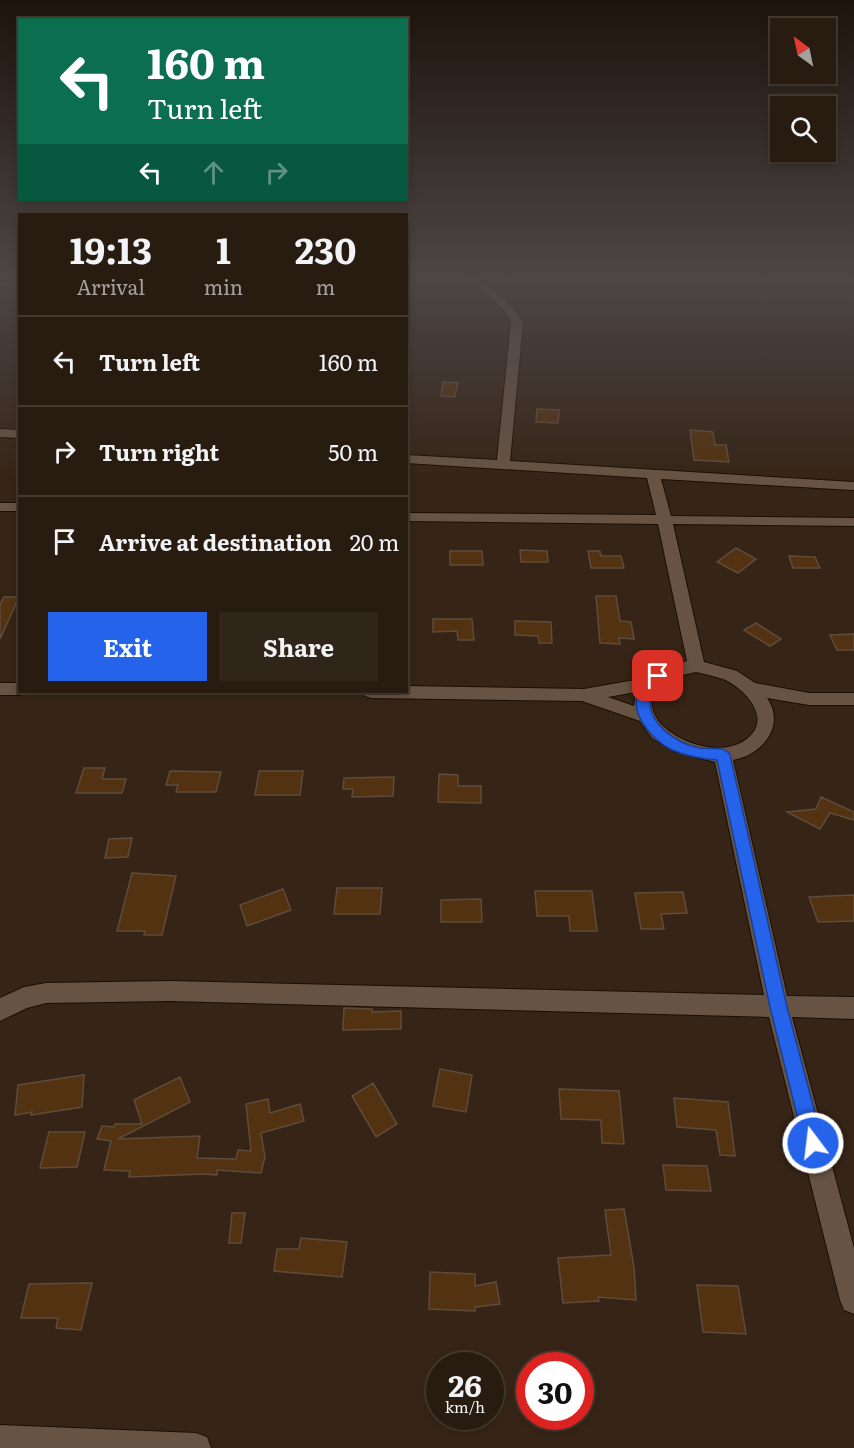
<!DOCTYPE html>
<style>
:root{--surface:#281c10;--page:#302519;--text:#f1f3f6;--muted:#a5a19f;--line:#443a30;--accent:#2563eb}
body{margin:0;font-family:Literata,serif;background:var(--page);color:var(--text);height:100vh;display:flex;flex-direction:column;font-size:22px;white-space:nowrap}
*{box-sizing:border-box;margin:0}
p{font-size:20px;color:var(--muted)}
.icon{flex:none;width:33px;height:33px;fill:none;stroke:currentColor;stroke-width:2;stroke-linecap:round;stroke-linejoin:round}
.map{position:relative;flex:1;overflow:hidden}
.sheet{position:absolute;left:18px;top:213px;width:390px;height:480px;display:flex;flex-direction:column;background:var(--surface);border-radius:0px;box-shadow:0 3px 9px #0003,0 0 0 2px var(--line)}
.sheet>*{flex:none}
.banner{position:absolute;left:18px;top:18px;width:390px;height:183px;border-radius:0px;box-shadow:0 3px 9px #0003,0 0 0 2px var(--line);background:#0b6e4f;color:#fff;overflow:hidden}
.needle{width:39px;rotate:327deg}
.buttons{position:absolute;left:770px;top:18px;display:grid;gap:12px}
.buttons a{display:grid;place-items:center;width:66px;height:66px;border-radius:0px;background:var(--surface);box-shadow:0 3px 9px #0003,0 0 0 2px var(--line);font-size:30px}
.speed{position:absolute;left:426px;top:1352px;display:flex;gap:12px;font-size:30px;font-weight:700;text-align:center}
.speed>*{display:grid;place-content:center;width:78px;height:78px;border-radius:50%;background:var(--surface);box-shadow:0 3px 9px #0003,0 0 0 2px var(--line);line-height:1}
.speed small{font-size:15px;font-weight:400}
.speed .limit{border:9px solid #d22;background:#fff;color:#111}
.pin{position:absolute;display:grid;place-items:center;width:51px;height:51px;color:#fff;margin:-26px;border-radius:12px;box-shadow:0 3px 9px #0006}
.me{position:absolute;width:66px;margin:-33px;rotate:345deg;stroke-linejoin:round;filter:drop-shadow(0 0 4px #0008)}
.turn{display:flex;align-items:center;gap:21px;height:126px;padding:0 30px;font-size:27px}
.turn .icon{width:78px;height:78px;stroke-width:2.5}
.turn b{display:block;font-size:42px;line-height:51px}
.lanes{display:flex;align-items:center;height:57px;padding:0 30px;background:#0003;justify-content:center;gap:30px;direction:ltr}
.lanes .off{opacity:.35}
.eta{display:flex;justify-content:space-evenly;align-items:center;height:102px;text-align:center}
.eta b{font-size:36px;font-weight:700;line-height:42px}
.action{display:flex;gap:12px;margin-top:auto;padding:12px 30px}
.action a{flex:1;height:69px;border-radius:0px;background:var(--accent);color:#fff;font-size:24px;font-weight:700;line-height:69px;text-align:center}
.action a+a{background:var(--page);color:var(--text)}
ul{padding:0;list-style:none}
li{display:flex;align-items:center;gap:18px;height:90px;padding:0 30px;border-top:2px solid var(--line)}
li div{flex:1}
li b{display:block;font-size:22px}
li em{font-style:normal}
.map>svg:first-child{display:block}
.building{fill:#533211;stroke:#5e4b3b;stroke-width:1.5}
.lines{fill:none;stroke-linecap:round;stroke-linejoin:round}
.minor-casing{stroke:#1d0e02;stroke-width:2}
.minor{fill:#665343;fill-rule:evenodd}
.route{fill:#2563eb;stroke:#184099;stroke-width:1.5}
</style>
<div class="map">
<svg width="854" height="1448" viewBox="0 0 854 1448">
<rect width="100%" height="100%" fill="#362516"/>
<path class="building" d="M443 382 458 383 455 397 441 396Z
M537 409 559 410 558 423 536 422Z
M690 430 713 432 715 445H726L729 462 694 460Z
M736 548 756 559 738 573 717 562Z
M520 550 547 551 548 562H521Z
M450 551H482L483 565H450Z
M588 551H600L601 556H621L624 568H591Z
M789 556 815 557 820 568H793Z
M596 596H616L620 621 631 622 634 639 619 638 620 644 600 643Z
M4 597H19L0 639V605Z
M433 619H472L474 640H458L457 631 433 632Z
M515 621 551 622 552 643H539L538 636 515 635Z
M756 623 781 639 770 646 744 630Z
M854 634V650H837L830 635Z
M84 768H105L102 779H126L122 793H76Z
M170 771 221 772 216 792H176L178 785H166Z
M259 771H303L300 795H255Z
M439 774 458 775V786H481V803L438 802Z
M394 777 393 796 352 797 353 789H343L344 778Z
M821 797 854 812V820L830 813 820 829 787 812 816 809Z
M132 838 128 857 105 858 109 839Z
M132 873 176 876 162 935H144L145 931H117Z
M337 888H382L380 914H334Z
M283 889 291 910 247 926 240 905Z
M535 891H592L597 931H570L569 916H537Z
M683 892 687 913 661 914 664 929H641L635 893Z
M854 895V921L818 922 809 897Z
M481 899 482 922H441V900Z
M344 1008 372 1009V1012L401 1011V1029L343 1030Z
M440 1069 472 1075 466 1112 433 1106Z
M84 1075 82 1107 31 1115 32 1112 15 1115 18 1085Z
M180 1077 190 1102 118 1139 200 1136 197 1158 236 1159 238 1150 251 1151 246 1104 268 1099 270 1113 300 1104 304 1121 261 1133 265 1157 261 1173 217 1170V1175L203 1174 129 1177 130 1171 104 1170 111 1141 97 1139 102 1126 114 1127 115 1124H142L134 1100Z
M373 1083 397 1124 376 1137 352 1096Z
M559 1089 619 1091 624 1144 602 1143 601 1120 561 1119Z
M674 1098 728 1102 735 1156 720 1155 716 1130 677 1127Z
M49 1132H85L77 1167 40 1168Z
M663 1165 707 1166 711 1191 666 1190Z
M624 1209 634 1267 636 1300 598 1297 599 1301 563 1303 558 1258 611 1255 605 1210Z
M232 1213H245L241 1243H229Z
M301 1238 347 1242 342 1277 274 1271 277 1249H299Z
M430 1272 475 1274V1286L496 1282 500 1304 475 1307V1311L429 1309Z
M92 1283 81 1330 56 1328 58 1318H21L29 1284Z
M697 1285 738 1286 746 1334 703 1332Z"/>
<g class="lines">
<defs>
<path id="minor" d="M467 277H478L511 305 523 322 510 461 854 482V490H852L661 479 671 516 854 518V526L673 524 704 662 737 671 755 683 809 693H854V705H809L767 698C786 725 763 755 733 760L787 996 854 997V1019L792 1017 854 1248V1314L844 1310 840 1300 769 1017 170 1001 46 1003 27 1008 0 1021V998L24 987 46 983 170 981 764 995 715 762 674 751 652 738 640 721 582 701 371 698 365 696 362 692H406V686L584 689 646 678 658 670 687 661 658 524 406 521V513L656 515 647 478 406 463V455L497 460 511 322 503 309ZM696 672C705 674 714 676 723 679 743 687 771 716 750 736 727 759 681 745 661 724 653 715 648 702 654 690L670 678ZM636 692 634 706 608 697Z
M0 281 20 282V288L0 287Z
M0 429 20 430V438L0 437Z
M0 503H20V511H0Z
M0 683H20V692H27L20 695H0Z
M0 1425 196 1433 207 1437 211 1448H0Z"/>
</defs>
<use href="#minor" class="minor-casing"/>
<use href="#minor" class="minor"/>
</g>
<linearGradient id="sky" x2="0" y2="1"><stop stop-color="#1e140c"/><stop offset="0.58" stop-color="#4c4647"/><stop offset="1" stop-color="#4c4647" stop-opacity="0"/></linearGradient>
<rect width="854" height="479" fill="url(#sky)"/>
<path class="route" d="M658 671 664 676C660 682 653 687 651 695 644 722 677 744 700 748 710 750 724 745 730 755L787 1007 823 1143 820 1149 813 1152 806 1149 804 1143 770 1007 717 760C702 759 687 756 672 750 653 740 628 714 639 691 643 682 649 674 658 671Z"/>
</svg>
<div class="buttons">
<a><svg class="needle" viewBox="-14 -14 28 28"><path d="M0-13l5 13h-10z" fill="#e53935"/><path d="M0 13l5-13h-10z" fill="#a5a19f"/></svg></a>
<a><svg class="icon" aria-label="search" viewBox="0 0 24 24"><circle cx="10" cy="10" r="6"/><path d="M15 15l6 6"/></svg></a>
</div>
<div class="speed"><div>26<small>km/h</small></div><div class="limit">30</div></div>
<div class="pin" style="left:658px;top:676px;background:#d93025"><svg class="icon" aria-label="arrive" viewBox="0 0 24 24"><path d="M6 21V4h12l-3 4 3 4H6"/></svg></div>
<svg class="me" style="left:813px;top:1143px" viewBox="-20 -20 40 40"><circle r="17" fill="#2563eb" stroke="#fff" stroke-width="3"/><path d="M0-11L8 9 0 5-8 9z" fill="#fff"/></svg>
<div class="banner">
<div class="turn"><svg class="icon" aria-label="left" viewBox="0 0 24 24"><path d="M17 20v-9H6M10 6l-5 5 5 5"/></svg><div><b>160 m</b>Turn left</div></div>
<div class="lanes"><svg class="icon" aria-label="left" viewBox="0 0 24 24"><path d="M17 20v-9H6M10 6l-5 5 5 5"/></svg><svg class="icon off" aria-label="ahead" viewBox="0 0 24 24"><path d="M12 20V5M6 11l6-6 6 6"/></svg><svg class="icon off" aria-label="right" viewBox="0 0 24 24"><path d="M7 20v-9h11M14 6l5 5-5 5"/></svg></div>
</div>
<section class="sheet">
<div class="eta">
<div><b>19:13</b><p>Arrival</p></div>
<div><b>1</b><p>min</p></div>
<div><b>230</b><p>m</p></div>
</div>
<ul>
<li><svg class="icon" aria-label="left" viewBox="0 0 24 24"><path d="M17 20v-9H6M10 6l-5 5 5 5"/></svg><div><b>Turn left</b></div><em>160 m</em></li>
<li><svg class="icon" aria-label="right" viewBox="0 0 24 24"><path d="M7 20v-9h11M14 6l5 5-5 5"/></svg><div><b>Turn right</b></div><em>50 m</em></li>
<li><svg class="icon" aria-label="arrive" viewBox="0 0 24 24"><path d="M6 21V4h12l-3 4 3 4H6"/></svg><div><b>Arrive at destination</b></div><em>20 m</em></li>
</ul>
<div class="action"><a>Exit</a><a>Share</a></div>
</section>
</div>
